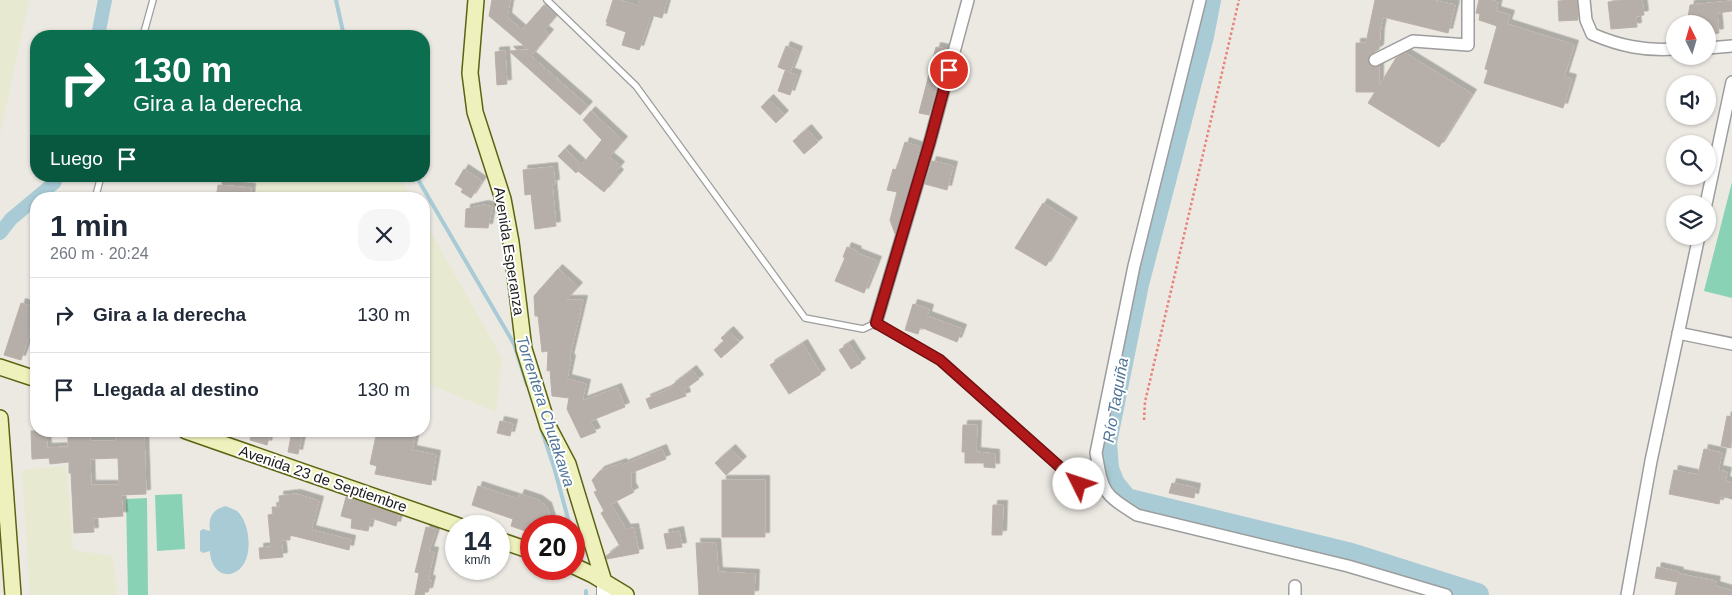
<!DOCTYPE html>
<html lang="es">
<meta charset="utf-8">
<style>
:root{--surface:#fff;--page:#f6f6f7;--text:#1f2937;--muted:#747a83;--line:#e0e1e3}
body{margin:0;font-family:Helvetica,sans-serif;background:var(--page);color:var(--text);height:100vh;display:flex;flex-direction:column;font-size:19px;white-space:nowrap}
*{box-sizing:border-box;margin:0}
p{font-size:16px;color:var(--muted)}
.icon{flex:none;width:28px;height:28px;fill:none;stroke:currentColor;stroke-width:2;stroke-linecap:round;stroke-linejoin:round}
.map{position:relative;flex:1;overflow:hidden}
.side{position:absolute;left:30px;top:192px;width:400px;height:245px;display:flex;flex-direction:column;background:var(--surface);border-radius:20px;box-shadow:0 1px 4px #0004}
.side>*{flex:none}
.guide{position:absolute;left:30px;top:30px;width:400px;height:152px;border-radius:20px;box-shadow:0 1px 4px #0004;background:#0b6e4f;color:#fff;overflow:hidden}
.needle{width:32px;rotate:355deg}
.fabs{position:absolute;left:1666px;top:15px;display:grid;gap:10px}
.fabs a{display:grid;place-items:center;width:50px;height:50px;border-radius:50%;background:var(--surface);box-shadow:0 1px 4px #0004;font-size:25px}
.speed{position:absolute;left:445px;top:515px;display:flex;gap:10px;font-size:25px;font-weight:700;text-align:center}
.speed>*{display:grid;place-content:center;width:65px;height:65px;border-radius:50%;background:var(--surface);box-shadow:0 1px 4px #0004;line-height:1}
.speed small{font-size:12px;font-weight:400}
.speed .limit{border:8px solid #d22;background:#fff;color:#111}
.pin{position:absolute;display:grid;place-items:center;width:42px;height:42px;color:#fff;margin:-21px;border:2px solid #fff;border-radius:50%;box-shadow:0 1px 5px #0007}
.me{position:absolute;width:55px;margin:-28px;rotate:311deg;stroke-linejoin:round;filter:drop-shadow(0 0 4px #0008)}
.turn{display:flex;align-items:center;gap:18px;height:105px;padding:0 20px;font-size:22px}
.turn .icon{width:65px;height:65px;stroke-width:2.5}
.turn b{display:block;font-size:35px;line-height:42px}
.then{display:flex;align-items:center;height:48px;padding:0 20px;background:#0003;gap:10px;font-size:19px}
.round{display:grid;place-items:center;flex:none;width:52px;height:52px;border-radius:20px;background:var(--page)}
.headline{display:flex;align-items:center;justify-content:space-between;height:85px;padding:0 20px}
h1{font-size:30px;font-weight:800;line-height:38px}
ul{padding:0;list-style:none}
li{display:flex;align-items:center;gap:15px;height:75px;padding:0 20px;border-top:1px solid var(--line)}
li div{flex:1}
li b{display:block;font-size:19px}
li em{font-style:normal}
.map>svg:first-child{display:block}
.farmland{fill:#e7e9d0}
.pitch{fill:#8ad2b5}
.water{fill:#a8cbd5}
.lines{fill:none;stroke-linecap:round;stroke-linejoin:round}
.stream{stroke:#a8cbd5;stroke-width:4}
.canal{stroke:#a8cbd5;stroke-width:14}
.river{stroke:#a8cbd5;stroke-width:24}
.building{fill:#b5aea9;stroke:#bcb0a7;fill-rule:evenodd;filter:url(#shadow)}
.service-casing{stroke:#9d9d9d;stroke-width:8}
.minor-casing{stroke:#9d9d9d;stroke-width:14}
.tertiary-casing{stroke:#9d9d9d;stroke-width:16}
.secondary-casing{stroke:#5c6412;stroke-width:18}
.path{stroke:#e88278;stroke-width:2.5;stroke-dasharray:2.5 2.5;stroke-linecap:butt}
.service{stroke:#fff;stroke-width:5.5}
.minor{stroke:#fff;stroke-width:11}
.tertiary{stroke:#fff;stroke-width:14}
.secondary{stroke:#eff1bc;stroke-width:15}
.route-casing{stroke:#721011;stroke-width:12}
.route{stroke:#b0181a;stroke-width:9}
.labels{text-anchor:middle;stroke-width:4;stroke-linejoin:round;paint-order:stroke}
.street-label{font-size:15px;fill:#1c1c1c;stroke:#fff}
.water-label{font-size:16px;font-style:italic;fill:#527698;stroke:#fff}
</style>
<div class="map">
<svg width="1732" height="595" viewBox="0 0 1732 595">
<defs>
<filter id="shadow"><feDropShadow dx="4.5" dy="-4.5" stdDeviation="0" flood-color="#0004"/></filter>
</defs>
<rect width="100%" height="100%" fill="#ece9e3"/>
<path class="farmland" d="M0 0H29L0 135Z
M255 176H399L412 199H255Z
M424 220 502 358 496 412 424 382Z
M66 466 73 550 113 556 117 595H30L22 470Z"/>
<path class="pitch" d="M1732 182V298L1704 291Z
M182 494 185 549 157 551 155 495Z
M147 498 148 595H128L126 499Z"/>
<path class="water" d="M226 506C229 508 234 509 237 511 251 523 254 561 237 571 221 581 210 565 210 551L203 553 200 551V531L203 529 210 531C208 517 213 509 226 506Z"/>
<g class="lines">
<path class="stream" d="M336 0 344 36
M416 176 514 344 527 385
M541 428 554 467 570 526
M574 541 576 551
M586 595V591"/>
<path class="canal" d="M98 36 105 0
M0 233 11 219 54 183 57 176"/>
<path class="river" d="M1209 0 1202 36 1137 284 1105 442 1107 469 1113 484 1126 500 1351 555 1477 595"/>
</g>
<path class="building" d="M492 0H510L507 17 522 30 544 5 556 16 544 30 549 34 531 56 588 106 580 115 509 51 529 50 489 16Z
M613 0H620L638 6 640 0H667L662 18 651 15 639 50 622 45 626 32 606 25 608 22H606Z
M1375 0H1432L1455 5 1448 33 1383 17 1380 32 1379 49 1371 54 1368 59 1371 66H1379V86L1396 58 1405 53 1472 94 1439 147 1368 103 1375 92H1356V43H1366Z
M1479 0H1491L1498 2 1496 11 1510 15 1507 24 1574 45 1564 77 1572 79 1563 108 1484 83 1488 70 1485 69 1497 26 1479 20 1480 14 1476 13Z
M1573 0H1577L1578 20 1559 21 1558 1Z
M1625 0H1642L1644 15 1636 16 1637 27 1611 29 1608 2Z
M1732 1V11L1717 13 1719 33 1708 35V24H1687L1690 5Z
M786 46 798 51 790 72 778 67Z
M936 47 946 49 929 115 919 113Z
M505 51 507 84 497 85 495 52Z
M785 71 797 75 790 95 778 91Z
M769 99 784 115 776 123 761 107Z
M591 111 623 141 609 157 620 166 616 171 619 174 604 192 578 171 576 173 558 156 565 149 582 165 602 140 583 120Z
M807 129 818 142 804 154 793 141Z
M905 142 920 147 895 234 890 220 897 192 887 190 893 169 896 170Z
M932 161 953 166 947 190 925 184Z
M553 167 555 184H552L556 226 535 229 531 194 525 195 523 170Z
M464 169 482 181 471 198 461 192 463 189 455 184Z
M218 185 251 188 250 199H216Z
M1043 203 1073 222 1046 266 1015 248Z
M484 205 492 207 488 228 465 227 466 209Z
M847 247 857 251 856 253 877 261 864 293 835 281 845 258 843 257Z
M558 269 578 287 566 300H583L569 359H571L567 379 586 384 582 401 617 388 625 407 590 421 596 432 581 438 567 409 569 398 552 396 550 370 547 371 548 351 542 352 538 316H535L534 296Z
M21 303 36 308V314L21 360 4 355Z
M913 304 929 309 927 316 962 329 957 342 920 327 918 334 905 330Z
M729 331 739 342 721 358 714 350 724 341 721 338Z
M803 344 821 374 789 394 770 365Z
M849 344 861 363 851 369 839 350Z
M692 370 699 379 684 390 686 396 650 409 646 399 672 388 671 386Z
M1727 416 1732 417 1731 448 1721 446Z
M500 421 513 424 510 436 497 433Z
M963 425H977L976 452 995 454V468L984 467V463H965V452H962Z
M31 431H41V433H46L47 448 68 447V431H90V441H116V435L144 434 146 494 121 495 123 516 93 518 94 532 74 533 71 473H69V462L50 464 49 458 32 459ZM118 458 119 485H91L90 459Z
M252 431H271L267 445 250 440Z
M292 431H303L298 454 288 452Z
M377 431H416L412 450 436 455 431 485 375 474 377 466 370 464Z
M662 449 666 459 631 473V487L634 492 611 504 626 529 634 528 639 553 607 559 606 556 620 546 601 513 604 511 594 492 597 491 592 480 600 471 622 463 623 465Z
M731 449 742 461 726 475 715 463Z
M1704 449 1722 453 1718 470 1727 472 1725 481 1732 483V499L1721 496 1719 504 1669 494 1674 470 1698 475Z
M722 480H765V537H722Z
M1172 483 1196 488 1194 498 1169 493Z
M478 486 518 499 520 494 538 500 547 507 553 526H531V533L511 526 513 519 472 505Z
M296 494 319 501 311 530 351 540 349 550 290 535V540H281L283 557 260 559 259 548 271 547 268 515 273 514 272 507H280L279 496Z
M346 497 399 515 396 526 371 518 368 531 351 528 352 519 341 516Z
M993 505H1003L1002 535H992Z
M426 527 436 530 429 551 434 552 428 580H431L428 592H425L424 595H415L419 573 415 572Z
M679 531 682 547 667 549 664 534Z
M696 543H716L718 572 755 574 754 595H699Z
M1657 567 1679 572 1677 582 1655 578Z
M1679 574 1716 581 1715 586 1732 591V595H1675Z"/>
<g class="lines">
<defs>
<path id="service" d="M547 0 636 86 805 318 863 329 876 323 939 360 1079 484
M143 36 153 0
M95 199 101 176"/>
<path id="minor" d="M1200 0 1134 266 1096 453C1103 492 1102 493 1137 515L1348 566 1446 595
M1584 0 1586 20 1592 34C1620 46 1644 51 1675 49
M1708 48 1732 46
M1375 60 1413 41 1468 45V0
M1706 204 1732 82
M876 323 930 141 968 0
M1678 333 1732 344
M1295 595V586
M1627 595 1651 461 1699 236"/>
<path id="tertiary" d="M604 582V595"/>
<path id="secondary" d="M476 0 470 73 475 112 503 199 511 242 524 349 548 426 568 464 604 582
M0 367 36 379
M0 418 13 595
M186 431 459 526
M499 540 531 551
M574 566 593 575 626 595"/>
</defs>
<use href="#service" class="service-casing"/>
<use href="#minor" class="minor-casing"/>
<use href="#tertiary" class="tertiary-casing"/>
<use href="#secondary" class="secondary-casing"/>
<path class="path" d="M1144 420 1145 402 1239 0"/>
<use href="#service" class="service"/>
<use href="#minor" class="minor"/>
<use href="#tertiary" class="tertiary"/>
<use href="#secondary" class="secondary"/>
</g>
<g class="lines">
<defs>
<path id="route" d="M949 70 930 141 876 323 940 360 1079 484"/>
</defs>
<use href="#route" class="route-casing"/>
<use href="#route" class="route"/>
</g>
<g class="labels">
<g class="street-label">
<text transform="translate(509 251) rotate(81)" y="5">Avenida Esperanza</text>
<text transform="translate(323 479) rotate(19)" y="5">Avenida 23 de Septiembre</text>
</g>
<g class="water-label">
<text transform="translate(1115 400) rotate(-80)" y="6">Río Taquiña</text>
<text transform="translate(546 411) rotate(72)" y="6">Torrentera Chutakawa</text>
</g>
</g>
</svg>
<div class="fabs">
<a><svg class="needle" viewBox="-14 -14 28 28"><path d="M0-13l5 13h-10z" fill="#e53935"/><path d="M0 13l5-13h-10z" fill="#747a83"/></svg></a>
<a><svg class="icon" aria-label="sound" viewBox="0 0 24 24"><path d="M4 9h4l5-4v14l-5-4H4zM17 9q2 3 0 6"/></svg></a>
<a><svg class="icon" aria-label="search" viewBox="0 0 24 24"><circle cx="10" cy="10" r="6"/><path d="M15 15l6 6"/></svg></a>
<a><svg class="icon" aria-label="layers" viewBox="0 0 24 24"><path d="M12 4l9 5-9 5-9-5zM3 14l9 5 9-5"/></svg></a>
</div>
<div class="speed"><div>14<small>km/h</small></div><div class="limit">20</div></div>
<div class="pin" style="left:949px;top:70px;background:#d93025"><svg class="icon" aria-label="arrive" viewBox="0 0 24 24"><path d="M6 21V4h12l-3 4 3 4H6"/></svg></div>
<svg class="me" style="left:1079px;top:484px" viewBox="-20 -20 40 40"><circle r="19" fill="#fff"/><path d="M0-13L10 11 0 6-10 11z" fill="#b0181a"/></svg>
<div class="guide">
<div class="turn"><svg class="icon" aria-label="right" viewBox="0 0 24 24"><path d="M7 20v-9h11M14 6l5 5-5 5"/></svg><div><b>130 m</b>Gira a la derecha</div></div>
<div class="then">Luego<svg class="icon" aria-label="arrive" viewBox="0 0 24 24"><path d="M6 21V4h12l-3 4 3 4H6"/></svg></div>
</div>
<section class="side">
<div class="headline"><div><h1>1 min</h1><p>260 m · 20:24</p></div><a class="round"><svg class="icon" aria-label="close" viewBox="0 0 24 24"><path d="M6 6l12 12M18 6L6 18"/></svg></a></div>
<ul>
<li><svg class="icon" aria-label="right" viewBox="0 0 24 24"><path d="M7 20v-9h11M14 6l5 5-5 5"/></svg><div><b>Gira a la derecha</b></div><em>130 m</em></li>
<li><svg class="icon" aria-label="arrive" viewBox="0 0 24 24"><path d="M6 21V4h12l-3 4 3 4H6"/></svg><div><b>Llegada al destino</b></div><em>130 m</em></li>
</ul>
</section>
</div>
